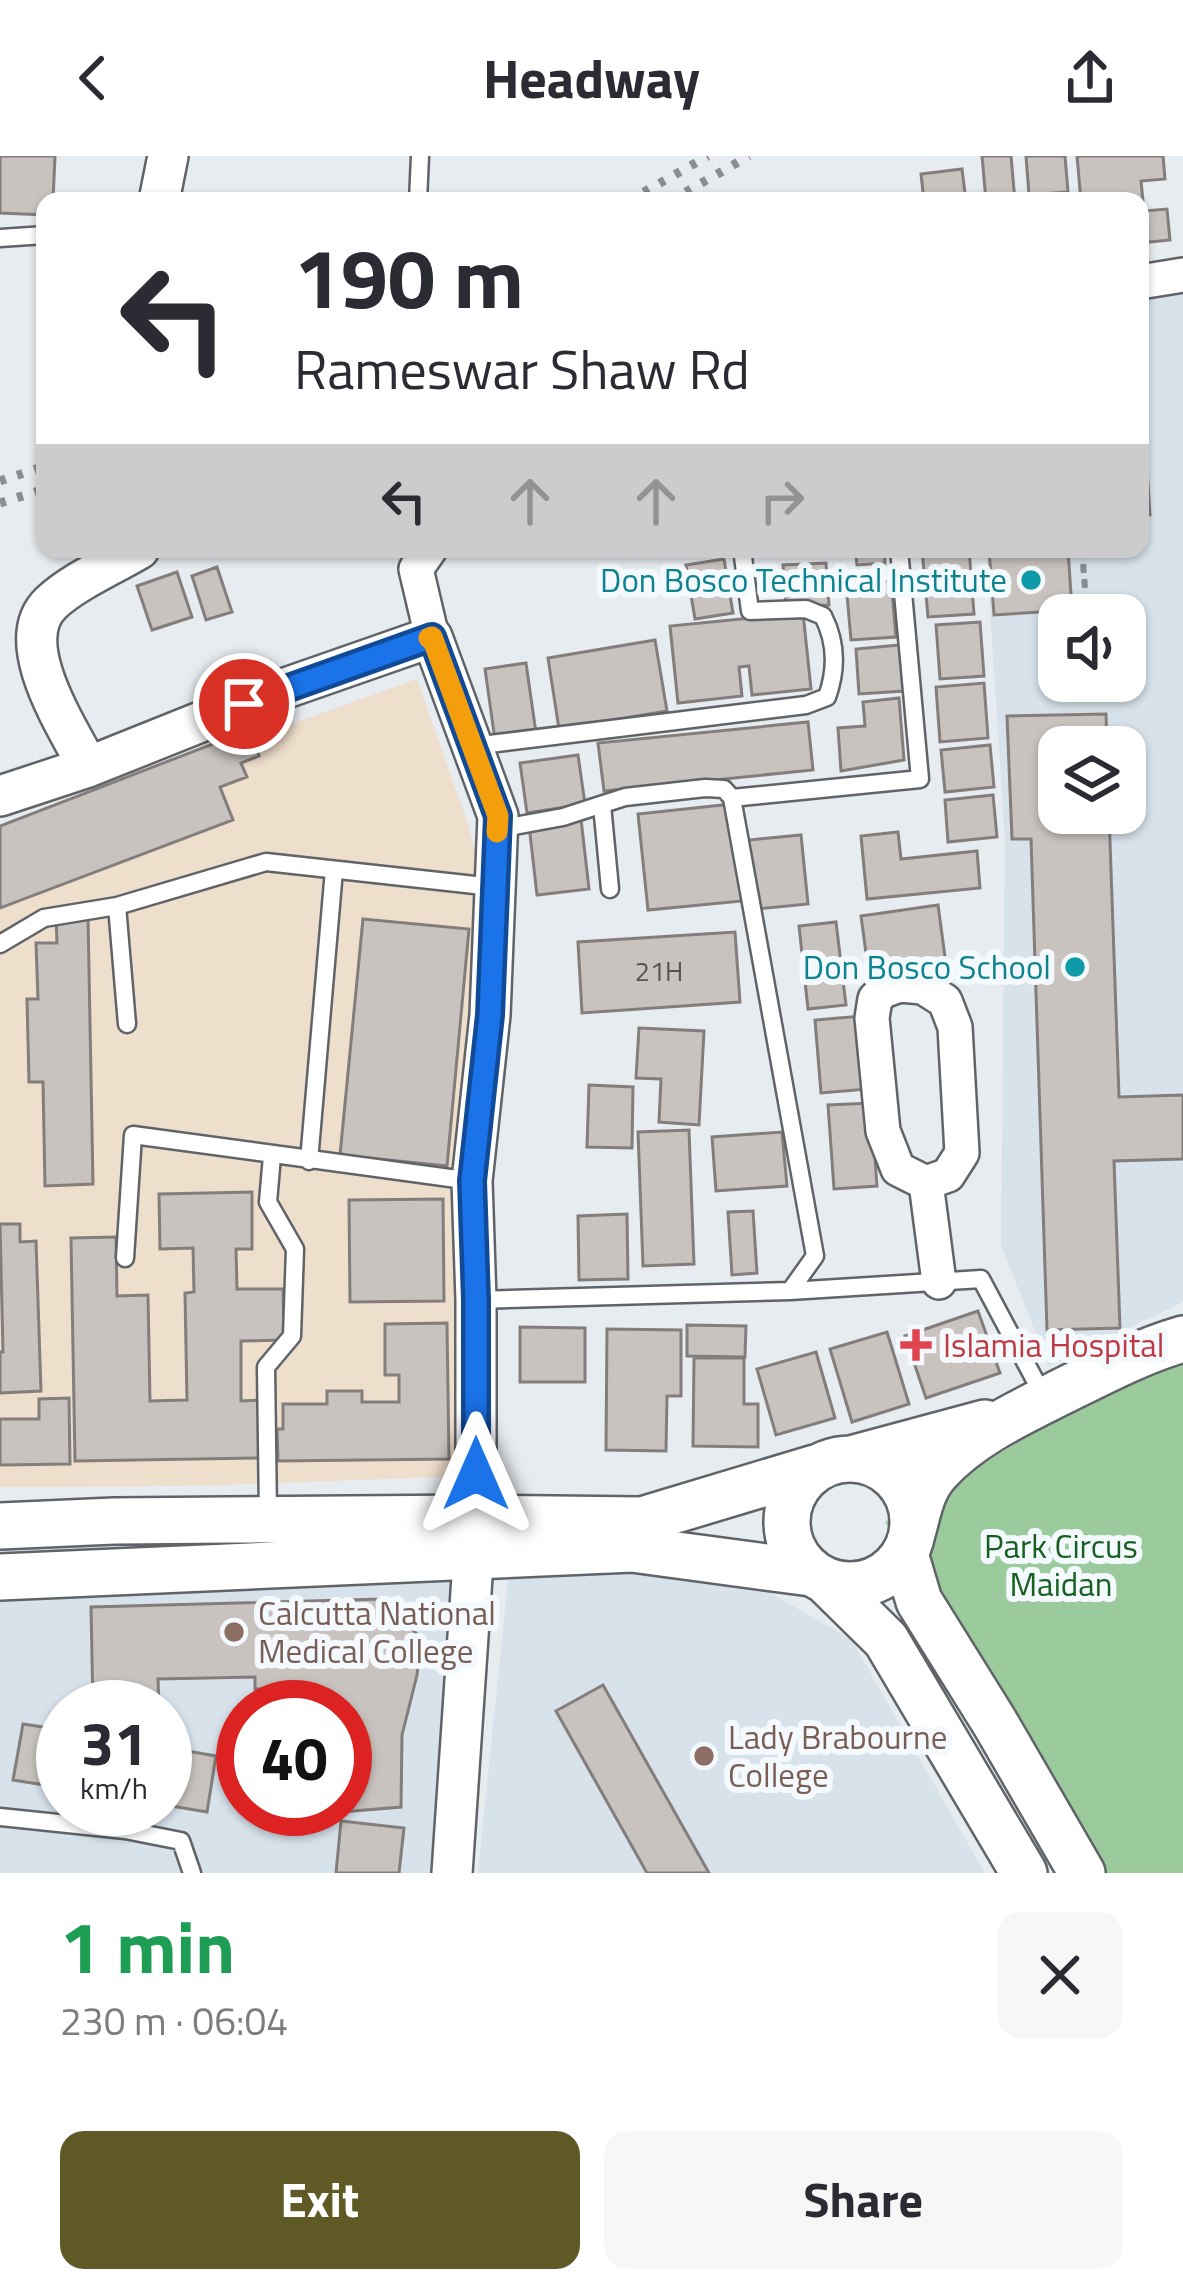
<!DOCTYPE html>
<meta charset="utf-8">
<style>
:root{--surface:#fff;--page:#f7f7f7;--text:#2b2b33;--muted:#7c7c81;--accent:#5f5925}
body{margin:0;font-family:"Titillium Web",sans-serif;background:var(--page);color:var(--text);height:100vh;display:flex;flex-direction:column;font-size:45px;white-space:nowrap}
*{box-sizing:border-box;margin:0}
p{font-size:39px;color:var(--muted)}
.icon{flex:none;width:66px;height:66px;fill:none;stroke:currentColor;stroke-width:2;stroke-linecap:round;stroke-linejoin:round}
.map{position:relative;height:1717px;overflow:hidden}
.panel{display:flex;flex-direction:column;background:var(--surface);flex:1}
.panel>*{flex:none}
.guide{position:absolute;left:36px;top:36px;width:1113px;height:366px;border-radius:24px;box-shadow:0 3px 9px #0004;background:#fff;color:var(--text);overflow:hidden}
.buttons{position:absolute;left:1038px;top:438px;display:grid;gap:24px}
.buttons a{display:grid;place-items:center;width:108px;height:108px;border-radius:24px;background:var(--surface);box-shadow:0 3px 9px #0004;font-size:60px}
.speed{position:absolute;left:36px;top:1524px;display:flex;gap:24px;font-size:60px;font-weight:700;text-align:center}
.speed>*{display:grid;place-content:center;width:156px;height:156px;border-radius:50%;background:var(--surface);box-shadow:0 3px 9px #0004;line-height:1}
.speed small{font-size:30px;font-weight:400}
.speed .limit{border:18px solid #d22;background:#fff;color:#111}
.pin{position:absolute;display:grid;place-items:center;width:102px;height:102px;color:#fff;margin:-51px;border:6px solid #fff;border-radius:50%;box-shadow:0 3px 12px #0007}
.me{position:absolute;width:132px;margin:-66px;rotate:0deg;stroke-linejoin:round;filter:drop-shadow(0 0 9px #0008)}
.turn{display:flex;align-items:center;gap:42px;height:252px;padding:0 60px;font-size:54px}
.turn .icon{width:156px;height:156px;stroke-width:2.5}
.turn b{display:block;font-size:84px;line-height:102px}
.lanes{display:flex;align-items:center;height:114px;padding:0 60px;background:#0003;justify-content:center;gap:60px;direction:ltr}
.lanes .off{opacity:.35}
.round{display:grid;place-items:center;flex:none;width:126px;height:126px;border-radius:24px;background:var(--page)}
.overview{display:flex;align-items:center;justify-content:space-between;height:204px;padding:0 60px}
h1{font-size:72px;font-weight:700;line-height:90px;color:#1e9e55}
.button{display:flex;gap:24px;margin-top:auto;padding:24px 60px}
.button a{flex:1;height:138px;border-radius:24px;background:var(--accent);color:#fff;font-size:48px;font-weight:700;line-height:138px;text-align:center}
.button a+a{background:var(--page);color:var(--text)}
header{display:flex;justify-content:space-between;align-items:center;height:156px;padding:0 60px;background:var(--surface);font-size:54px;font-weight:700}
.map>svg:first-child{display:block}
.built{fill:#d7e2eb;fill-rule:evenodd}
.medical{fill:#eedecc}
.green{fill:#9bcb9c}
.building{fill:#c8c3bf;stroke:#837e7c;stroke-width:3}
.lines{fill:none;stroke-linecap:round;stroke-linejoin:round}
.service-casing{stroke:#606468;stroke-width:21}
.minor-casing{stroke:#606468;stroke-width:38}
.tertiary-casing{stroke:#606468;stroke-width:44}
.secondary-casing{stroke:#606468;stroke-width:50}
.path{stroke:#898c8f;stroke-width:6;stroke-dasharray:9 6;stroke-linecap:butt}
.service{stroke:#fff;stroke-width:16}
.minor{stroke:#fff;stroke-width:33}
.tertiary{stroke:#fff;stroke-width:39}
.secondary{stroke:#fff;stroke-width:45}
.rail{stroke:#8b8e91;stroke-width:9;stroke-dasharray:6 12;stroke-linecap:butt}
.route-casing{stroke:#114b97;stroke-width:30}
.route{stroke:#1a73e8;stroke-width:21}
.slow{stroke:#f59e0b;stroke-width:21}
.culture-dot{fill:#0f9aa8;stroke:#f4f9fd;stroke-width:4.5}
.health-dot{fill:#e0444e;stroke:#f4f9fd;stroke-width:4.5}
.education-dot{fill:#8d6e63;stroke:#f4f9fd;stroke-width:4.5}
.labels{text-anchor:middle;stroke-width:12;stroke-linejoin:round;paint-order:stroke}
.number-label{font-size:27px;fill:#545454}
.culture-label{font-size:33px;fill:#0d838f;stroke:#f4f9fd;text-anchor:end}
.health-label{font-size:33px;fill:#be3a42;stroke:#f4f9fd;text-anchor:start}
.park-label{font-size:33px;fill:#186022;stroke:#f4f9fd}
.education-label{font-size:33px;fill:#785e54;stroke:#f4f9fd;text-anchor:start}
</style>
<header><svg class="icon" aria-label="back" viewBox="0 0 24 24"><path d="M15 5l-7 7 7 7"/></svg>Headway<svg class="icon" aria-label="share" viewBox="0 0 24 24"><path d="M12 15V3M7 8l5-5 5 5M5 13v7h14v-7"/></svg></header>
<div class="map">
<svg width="1183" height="1717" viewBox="0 0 1183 1717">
<rect width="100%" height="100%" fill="#e7ecf0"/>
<path class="built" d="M1183 130V1146L1049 1210 1001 1090 1005 684 986 393H1140V136ZM1059 459H1125V525H1059ZM1059 591H1125V657H1059Z
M476 1362 452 1717H0V1369ZM63 1551H165V1653H63ZM243 1551H345V1653H243Z
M605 1405 745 1423 851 1483 985 1717H478L508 1424Z"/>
<path class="medical" d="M417 523 468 668 490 755 463 1320 198 1330 0 1331V672Z"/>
<path class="green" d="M1183 1194V1717H1103L1011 1562 885 1366 1160 1201Z"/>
<path class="building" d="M0 0H55L53 45H45V59L0 57Z
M982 0H1011L1015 45H986Z
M1026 0H1065L1068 36 1029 39Z
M1077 0H1163L1165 23 1141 25 1144 55 1167 53 1170 84 1140 87V45H1081Z
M962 13 966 45H924L921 18Z
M1140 201 1150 359 1140 360Z
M855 393H884L885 407 857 409Z
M922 393H969L974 458 928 461Z
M989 393H1068L1072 454 994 459Z
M724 403 733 457 695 463 686 409Z
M826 407 829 449 786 451 783 409Z
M217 411 232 456 206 464 192 420Z
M177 416 192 461 152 474 137 430Z
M891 425 896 481 851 484 846 428Z
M803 457 811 533 752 539 749 510 739 511 742 540 678 547 670 470Z
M980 466 984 520 940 523 936 469Z
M655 484 667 555 559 573 548 502Z
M900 489 904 535 859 538 856 493Z
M526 507 536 577 495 584 485 513Z
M984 527 988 582 940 586 936 531Z
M899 542 904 604 841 615 838 572 865 570 863 546Z
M1106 558 1107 591H1059V657H1109L1119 941 1183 939V1003L1114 1005 1120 1172 1047 1174 1031 683H1012L1007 560Z
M808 566 813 614 604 635 598 587Z
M249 574 259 600 241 607 247 621 220 631 233 664 0 752V670Z
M990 589 994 631 945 636 941 594Z
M578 599 585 648 527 657 520 607Z
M993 639 997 681 948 686 945 644Z
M732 648 742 745 648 754 638 658Z
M581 663 589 733 537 739 529 669Z
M898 676 901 703 977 695 980 732 867 743 861 680Z
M801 679 808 748 756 753 749 684Z
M938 749 946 808 869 819 861 760Z
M88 761 93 1028 45 1030 43 926H29L27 843H38L36 787H57L56 762Z
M363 763 469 773 447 1010 340 999Z
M836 766 846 849 808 853 799 770Z
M735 776 740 846 582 857 578 786Z
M862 860 869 933 821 937 815 864Z
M639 872 704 875 699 969 659 966 661 923 636 922Z
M589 929 633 931 632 992 587 991Z
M871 947 877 1030 834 1033 828 949Z
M689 974 694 1108 643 1110 638 976Z
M782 976 787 1030 716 1035 712 981Z
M252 1036V1093H236L237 1133H283L284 1184 241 1185V1245L259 1244 260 1302 75 1305 71 1082 116 1081 117 1140 148 1139 150 1245 187 1244 185 1137 194 1136 193 1092 160 1093 159 1038Z
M443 1043 444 1145 350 1146 349 1044Z
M753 1055 757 1117 732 1119 728 1056Z
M627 1058 628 1123 579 1124 578 1060Z
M0 1068H20V1086L36 1085 41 1235 0 1237V1196H3Z
M978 1155 1000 1217 926 1242 905 1180Z
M447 1167 449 1303 278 1305 277 1273H283V1248H327V1235H362V1246H399V1219H385V1168Z
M687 1169 746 1170 745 1201 687 1200Z
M520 1171 585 1172V1226H520Z
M607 1173 681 1174V1240H667L666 1295 606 1294Z
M887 1176 909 1248 852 1266 830 1193Z
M816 1196 835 1262 776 1279 757 1213Z
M694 1202H744V1248H758V1291L693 1290Z
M69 1242 70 1308 0 1309V1263H39V1243Z
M382 1443 421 1482 417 1519 402 1579 401 1651 330 1657V1667L258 1668 257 1653H345V1551H272V1533H255V1521L158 1523 159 1551H93L91 1451Z
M603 1529 709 1717H647L556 1555Z
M23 1568 63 1574V1632L13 1624Z
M165 1591 216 1600 207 1656 165 1649Z
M341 1665 404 1672 399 1717H336Z"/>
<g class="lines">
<defs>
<path id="service" d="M418 45 420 0
M0 82 45 79
M473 590 806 549 827 541C837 513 837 487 823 460L806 453 750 455 742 393
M732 642 815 1100 790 1135
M602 649 610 733
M498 673 563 661 625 641 705 632 724 633 732 642 920 623 899 393
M117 750 127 868
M0 788 44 762 117 750 266 706 493 731
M309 1005 334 714
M125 1102 133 979 472 1025
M477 1144 790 1135 981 1123 1045 1243
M268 1359 266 1211 292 1180 295 1093 268 1046 272 1000
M0 1661 125 1674 181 1685 192 1717"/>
<path id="minor" d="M1140 126 1183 119
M430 393 416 413 432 481
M926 1027 948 1019 962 997 955 871 945 845 923 831 900 829 883 835 875 843 872 862 883 975 898 1013 926 1027 939 1126"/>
<path id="tertiary" d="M159 45 168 0
M88 611C68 572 10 486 51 447 73 426 112 409 139 393
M0 640 88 611 283 533 432 481 498 660 490 859 472 1025 476 1144V1362L452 1717"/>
<path id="secondary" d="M855 1302 985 1267
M787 1366a63 63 0 1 1 126 0a63 63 0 1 1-126 0Z
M0 1370 114 1365 476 1362 642 1364 815 1312
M913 1374C919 1352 922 1332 938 1315 969 1281 1015 1259 1055 1239 1098 1218 1138 1196 1183 1183
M905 1398 919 1445 995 1567 1082 1717
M0 1421 632 1393 811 1417
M827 1426 886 1484 1024 1717"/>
</defs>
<use href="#service" class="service-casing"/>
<use href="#minor" class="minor-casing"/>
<use href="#tertiary" class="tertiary-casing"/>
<use href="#secondary" class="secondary-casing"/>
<path class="path" d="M1082 393 1085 433"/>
<use href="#service" class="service"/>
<use href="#minor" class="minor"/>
<use href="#tertiary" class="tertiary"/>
<use href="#secondary" class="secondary"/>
<path class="rail" d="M628 45 708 0
M670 45 749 0
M0 325 45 310
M0 347 45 333"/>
</g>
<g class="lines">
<defs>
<path id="route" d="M244 548 432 481 498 660 490 859 472 1025 476 1144V1318"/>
</defs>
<use href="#route" class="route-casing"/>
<use href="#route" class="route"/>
<path class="slow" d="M429 482 432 481 498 660 497 676"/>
</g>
<g class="culture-dot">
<circle cx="1031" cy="424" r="12"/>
<circle cx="1075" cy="811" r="12"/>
</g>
<path class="health-dot" d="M910 1171h12v12h12v12h-12v12h-12v-12h-12v-12h12z"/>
<g class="education-dot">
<circle cx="234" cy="1476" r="12"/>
<circle cx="704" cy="1600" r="12"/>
</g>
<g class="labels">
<g class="number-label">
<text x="659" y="825">21H</text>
</g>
<g class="culture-label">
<text x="1007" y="436">Don Bosco Technical Institute</text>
<text x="1051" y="823">Don Bosco School</text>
</g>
<g class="health-label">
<text x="943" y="1201">Islamia Hospital</text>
</g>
<g class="park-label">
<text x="1061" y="1402">Park Circus<tspan x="1061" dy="38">Maidan</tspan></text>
</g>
<g class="education-label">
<text x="258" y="1469">Calcutta National<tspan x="258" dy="38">Medical College</tspan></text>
<text x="728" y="1593">Lady Brabourne<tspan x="728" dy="38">College</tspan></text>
</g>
</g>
</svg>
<div class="buttons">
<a><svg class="icon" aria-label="sound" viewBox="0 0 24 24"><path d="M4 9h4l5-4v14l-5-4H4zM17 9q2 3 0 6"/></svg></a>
<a><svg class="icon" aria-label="layers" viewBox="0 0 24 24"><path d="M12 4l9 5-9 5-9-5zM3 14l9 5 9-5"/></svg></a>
</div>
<div class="speed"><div>31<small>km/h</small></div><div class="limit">40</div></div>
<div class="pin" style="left:244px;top:548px;background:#d93025"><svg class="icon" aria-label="arrive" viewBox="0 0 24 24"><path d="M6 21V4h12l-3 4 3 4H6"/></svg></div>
<svg class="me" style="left:476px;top:1318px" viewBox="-20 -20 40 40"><path d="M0-17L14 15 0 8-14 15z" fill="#1a73e8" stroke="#fff" stroke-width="4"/></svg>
<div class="guide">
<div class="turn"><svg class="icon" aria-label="left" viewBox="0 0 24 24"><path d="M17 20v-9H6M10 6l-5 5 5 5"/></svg><div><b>190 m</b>Rameswar Shaw Rd</div></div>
<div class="lanes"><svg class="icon" aria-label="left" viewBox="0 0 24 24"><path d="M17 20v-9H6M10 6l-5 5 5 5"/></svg><svg class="icon off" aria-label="ahead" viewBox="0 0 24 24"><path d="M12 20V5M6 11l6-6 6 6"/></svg><svg class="icon off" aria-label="ahead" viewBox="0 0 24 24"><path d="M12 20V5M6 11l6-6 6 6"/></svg><svg class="icon off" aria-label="right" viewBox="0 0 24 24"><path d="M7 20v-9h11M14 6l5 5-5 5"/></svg></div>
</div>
</div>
<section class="panel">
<div class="overview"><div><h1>1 min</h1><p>230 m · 06:04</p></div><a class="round"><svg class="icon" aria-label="close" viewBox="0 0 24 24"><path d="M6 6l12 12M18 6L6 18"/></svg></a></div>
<div class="button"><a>Exit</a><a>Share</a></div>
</section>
